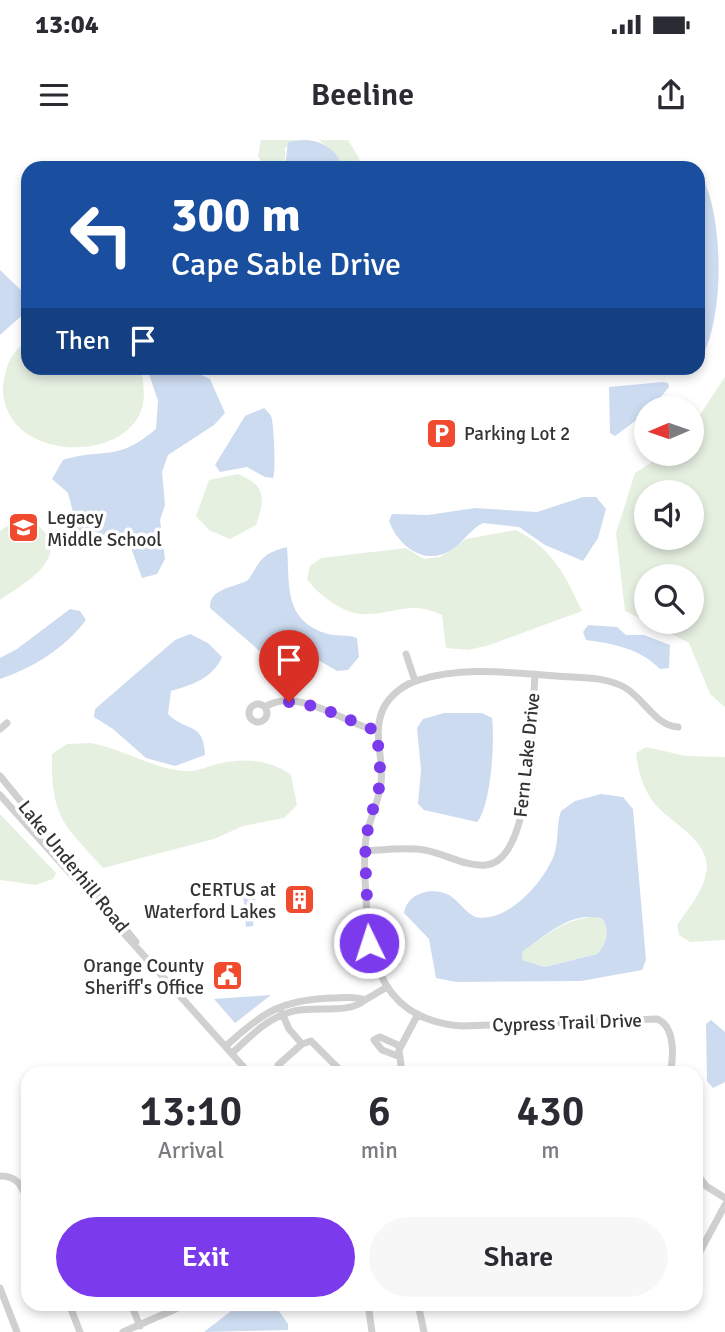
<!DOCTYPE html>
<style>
:root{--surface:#fff;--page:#f7f7f7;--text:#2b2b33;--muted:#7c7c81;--accent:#7c3aed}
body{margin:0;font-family:Signika,sans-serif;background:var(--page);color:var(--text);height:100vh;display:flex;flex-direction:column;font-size:26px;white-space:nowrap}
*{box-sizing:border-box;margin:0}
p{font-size:23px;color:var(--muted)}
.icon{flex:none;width:38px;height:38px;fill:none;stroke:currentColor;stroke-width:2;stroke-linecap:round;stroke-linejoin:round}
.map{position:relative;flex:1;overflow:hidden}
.panel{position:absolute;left:21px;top:926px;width:682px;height:245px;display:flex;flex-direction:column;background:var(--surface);border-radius:21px;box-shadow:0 4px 10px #0003}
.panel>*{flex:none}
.guide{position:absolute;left:21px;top:21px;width:684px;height:214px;border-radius:21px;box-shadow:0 4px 10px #0003;background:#1a4fa0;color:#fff;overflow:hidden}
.needle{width:46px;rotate:268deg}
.tools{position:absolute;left:634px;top:256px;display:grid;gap:14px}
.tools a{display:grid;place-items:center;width:70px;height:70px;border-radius:50%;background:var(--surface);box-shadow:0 4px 10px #0003;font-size:35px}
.pin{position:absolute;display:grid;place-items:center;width:60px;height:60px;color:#fff;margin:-72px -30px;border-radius:50% 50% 50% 0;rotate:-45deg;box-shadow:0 0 7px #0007}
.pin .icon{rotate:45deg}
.me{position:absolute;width:77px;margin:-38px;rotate:356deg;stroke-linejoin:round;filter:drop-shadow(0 0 5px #0008)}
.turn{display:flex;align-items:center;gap:24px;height:147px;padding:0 35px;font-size:32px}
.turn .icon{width:91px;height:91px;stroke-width:2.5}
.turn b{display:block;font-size:49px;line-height:60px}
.then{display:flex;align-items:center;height:66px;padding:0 35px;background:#0003;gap:14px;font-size:26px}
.eta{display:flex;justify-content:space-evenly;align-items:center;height:119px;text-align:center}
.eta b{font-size:42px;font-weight:600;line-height:49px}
.primary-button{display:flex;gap:14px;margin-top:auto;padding:14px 35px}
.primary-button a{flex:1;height:80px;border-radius:42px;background:var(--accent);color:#fff;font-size:28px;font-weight:600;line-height:80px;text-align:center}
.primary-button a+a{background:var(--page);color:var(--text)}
.status{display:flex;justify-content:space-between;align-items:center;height:49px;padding:0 35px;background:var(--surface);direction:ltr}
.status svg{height:19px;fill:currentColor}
header{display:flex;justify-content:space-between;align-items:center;height:91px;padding:0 35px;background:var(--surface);font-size:32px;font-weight:600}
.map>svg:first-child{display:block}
.green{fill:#e6f0e1;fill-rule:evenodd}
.water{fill:#cddbf0;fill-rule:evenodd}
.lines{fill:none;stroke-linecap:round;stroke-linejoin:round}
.minor{stroke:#d0d0d0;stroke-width:7}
.route{stroke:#7c3aed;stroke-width:12;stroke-dasharray:0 21.6}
.labels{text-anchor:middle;stroke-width:7;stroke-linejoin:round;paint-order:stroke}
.poi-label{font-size:19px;fill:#333;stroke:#fff;text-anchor:start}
.street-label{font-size:19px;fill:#333;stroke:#fff}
</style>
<div class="status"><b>13:04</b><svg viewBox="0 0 49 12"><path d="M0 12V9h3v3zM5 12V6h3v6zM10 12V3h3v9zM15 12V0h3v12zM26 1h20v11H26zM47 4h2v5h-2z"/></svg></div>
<header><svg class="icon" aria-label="menu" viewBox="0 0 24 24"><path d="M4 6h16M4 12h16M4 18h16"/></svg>Beeline<svg class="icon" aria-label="share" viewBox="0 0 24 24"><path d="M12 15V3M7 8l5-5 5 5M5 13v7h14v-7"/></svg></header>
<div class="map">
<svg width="725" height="1192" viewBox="0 0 725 1192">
<rect width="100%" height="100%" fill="#fff"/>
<path class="green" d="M261 0H305L285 8V28H265L258 16Z
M319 0H348L359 18 360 28H341L337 15Z
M28 201V228H138C144 236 143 243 144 253 145 327 0 326 3 246 6 226 10 212 28 201Z
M725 237V567L710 554 689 503 647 481H691V436H646V481L625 471 616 393 635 333 666 313H691V288ZM646 352H691V397H646Z
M238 334C267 346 265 359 256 385L230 399 209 390 196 376 209 340Z
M22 375 25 378 23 381C32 382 41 386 46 394 65 424 19 446 0 460V391Z
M516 390C553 409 565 435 582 471L490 505 468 510 446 508 442 475C408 459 393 476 361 474 343 473 317 454 307 439L310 426 321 418 406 408 424 419 440 417 466 399Z
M91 603C123 609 153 629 185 631 197 632 206 627 217 624 243 618 270 619 291 635L297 665 284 678 243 686 214 699 103 728C63 683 51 678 52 614L67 604Z
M646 607 686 616 725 617V800L690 802 679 795 677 785C688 769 702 753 706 734 713 701 671 684 654 663 643 648 638 632 636 613Z
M0 674 56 733 53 739 36 745 0 740Z
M594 777 602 778C610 791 607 803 597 814L545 827 522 820 523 811C547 795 563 779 594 777Z"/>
<path class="water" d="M305 0C319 0 341 10 341 28H285L288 2Z
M698 30C725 70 725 179 701 218Z
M0 130 28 157V170L0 195Z
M147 228H186L210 239 225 273 214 285 168 315 162 332 165 365 160 380 165 419 157 434 142 438 130 405 92 391H78L68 353 52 339 63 320C105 307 116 323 156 289L158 261Z
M663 242 668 243 669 247 652 268H646V273L615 296 610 293 609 247Z
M264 268C266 270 270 274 271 276 274 282 276 333 273 338L265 337 247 327 220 332 215 325 245 276Z
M583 357H596L606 369 598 398 583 421 545 405 519 387 483 383C471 389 465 400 454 408 427 428 399 408 389 381L392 374 428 375 475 368 537 372Z
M287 407C290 444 283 479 325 493 335 497 347 494 357 498L359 517 348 530 337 531 315 518 270 520 210 468C209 448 234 448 248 440 261 421 260 414 287 407Z
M70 469 80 471 86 480C65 508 33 528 0 539V518L17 509Z
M588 485 617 487 626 495H644L670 505 669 528 660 529C639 508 614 504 586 500L583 492Z
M190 494 208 503 222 517C213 538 192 545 171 551L168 574C185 592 204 581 205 615L175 626 146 618 113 589 94 577 95 569 175 500Z
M444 573H482L492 578C495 600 491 667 477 682L424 670 418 664 421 630 417 588 423 579Z
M601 654 623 657 633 669 646 820 642 830 581 841 456 842 436 838 429 799 404 773C407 753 432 746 449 755 459 761 465 772 475 777 507 784 544 742 554 715 559 701 556 685 561 671L575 661ZM586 777 602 778C610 791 607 803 597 814L545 827 522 820 523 811C544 797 560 780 586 777Z
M250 751 255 756 253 786 246 787 243 754Z
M271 855 235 883 214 859Z
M711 880 725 892V942L713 948 707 941 706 884Z
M240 1164H274L288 1184V1190L204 1192Z"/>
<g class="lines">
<path class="minor" d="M406 514 415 541
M249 573a9 9 0 1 1 18 0a9 9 0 1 1-18 0Z
M265 567C297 546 346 584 377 591
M0 589 7 583
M0 636 136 802
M0 655 249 933
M365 711C384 710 405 707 424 710 444 713 465 727 486 725 534 721 532 571 535 534
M365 860 387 847
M282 873 289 889 302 904
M226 906C263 872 281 860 332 858 343 858 355 856 365 860 348 875 312 865 290 872 266 879 250 897 232 913
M398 916 382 910 374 900 380 897 400 906
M279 933 278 925 302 904 311 901 343 933
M402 933 399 910 418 874
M670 933C674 916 675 886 657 879L462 886C385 881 368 823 366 757 365 738 363 718 366 699 369 679 379 662 381 643 384 617 372 594 383 569 390 555 404 544 419 540 465 526 510 533 556 536 579 538 603 536 624 547 644 558 655 586 678 587
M696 1033 706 1046 725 1058
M0 1036C18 1036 22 1046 28 1062
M696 1119 725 1065
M0 1148 17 1192
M69 1164 80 1192
M131 1164 140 1186
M368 1164 372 1192
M418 1164 424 1192
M123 1192 187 1164"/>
</g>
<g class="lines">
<path class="route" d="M289 562 319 567 377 591 381 641 368 687 365 715 369 803"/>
</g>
<defs>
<symbol id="parking-square" viewBox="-11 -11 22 22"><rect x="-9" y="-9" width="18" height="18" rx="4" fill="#f04a2f" stroke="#fff"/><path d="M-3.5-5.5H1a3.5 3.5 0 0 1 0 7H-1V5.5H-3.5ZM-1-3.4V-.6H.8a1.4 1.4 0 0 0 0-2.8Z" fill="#fff"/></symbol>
<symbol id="school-square" viewBox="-11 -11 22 22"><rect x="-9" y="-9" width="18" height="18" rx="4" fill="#f04a2f" stroke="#fff"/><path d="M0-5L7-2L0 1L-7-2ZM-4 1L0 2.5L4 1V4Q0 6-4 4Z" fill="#fff"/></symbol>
<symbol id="building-square" viewBox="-11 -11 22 22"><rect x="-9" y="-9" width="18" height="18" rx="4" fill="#f04a2f" stroke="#fff"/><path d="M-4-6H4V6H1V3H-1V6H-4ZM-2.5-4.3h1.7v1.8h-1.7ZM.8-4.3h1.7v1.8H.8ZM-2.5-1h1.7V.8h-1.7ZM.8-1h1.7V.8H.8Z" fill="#fff"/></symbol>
<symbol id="civic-square" viewBox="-11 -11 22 22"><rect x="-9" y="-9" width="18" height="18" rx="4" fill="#f04a2f" stroke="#fff"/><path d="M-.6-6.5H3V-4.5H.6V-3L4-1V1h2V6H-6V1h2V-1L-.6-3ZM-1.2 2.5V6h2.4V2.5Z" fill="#fff"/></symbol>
</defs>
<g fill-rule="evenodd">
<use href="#parking-square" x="424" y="276" width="35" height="35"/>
<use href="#school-square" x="6" y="370" width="35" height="35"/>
<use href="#building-square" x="282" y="742" width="35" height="35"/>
<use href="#civic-square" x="210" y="818" width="35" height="35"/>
</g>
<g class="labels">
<g class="poi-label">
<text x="464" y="300">Parking Lot 2</text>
<text x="47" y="384">Legacy<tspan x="47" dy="22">Middle School</tspan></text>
<text x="276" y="756" text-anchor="end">CERTUS at<tspan x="276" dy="22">Waterford Lakes</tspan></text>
<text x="204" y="832" text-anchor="end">Orange County<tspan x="204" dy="22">Sheriff's Office</tspan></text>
</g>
<g class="street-label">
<text transform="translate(526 615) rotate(-84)" y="7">Fern Lake Drive</text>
<text transform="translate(74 726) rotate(51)" y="7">Lake Underhill Road</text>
<text transform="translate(567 882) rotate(-2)" y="7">Cypress Trail Drive</text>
</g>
</g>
</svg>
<div class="tools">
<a><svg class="needle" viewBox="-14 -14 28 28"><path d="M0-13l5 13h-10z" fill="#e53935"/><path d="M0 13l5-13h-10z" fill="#7c7c81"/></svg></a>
<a><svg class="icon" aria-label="sound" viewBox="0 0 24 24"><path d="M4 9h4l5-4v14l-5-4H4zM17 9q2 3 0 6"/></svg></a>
<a><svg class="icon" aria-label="search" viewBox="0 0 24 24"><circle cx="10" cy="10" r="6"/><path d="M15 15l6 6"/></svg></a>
</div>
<div class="pin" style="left:289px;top:562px;background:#d93025"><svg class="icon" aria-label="arrive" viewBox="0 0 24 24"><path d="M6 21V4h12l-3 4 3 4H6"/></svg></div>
<svg class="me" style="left:369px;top:803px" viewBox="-20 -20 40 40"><circle r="17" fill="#7c3aed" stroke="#fff" stroke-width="3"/><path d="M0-11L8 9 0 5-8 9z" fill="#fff"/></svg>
<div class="guide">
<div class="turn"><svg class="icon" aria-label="left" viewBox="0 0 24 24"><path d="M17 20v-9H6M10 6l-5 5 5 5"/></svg><div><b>300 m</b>Cape Sable Drive</div></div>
<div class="then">Then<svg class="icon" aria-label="arrive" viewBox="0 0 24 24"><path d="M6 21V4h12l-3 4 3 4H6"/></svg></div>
</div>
<section class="panel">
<div class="eta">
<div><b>13:10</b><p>Arrival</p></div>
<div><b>6</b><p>min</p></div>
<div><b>430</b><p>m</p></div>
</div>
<div class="primary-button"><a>Exit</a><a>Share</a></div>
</section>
</div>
